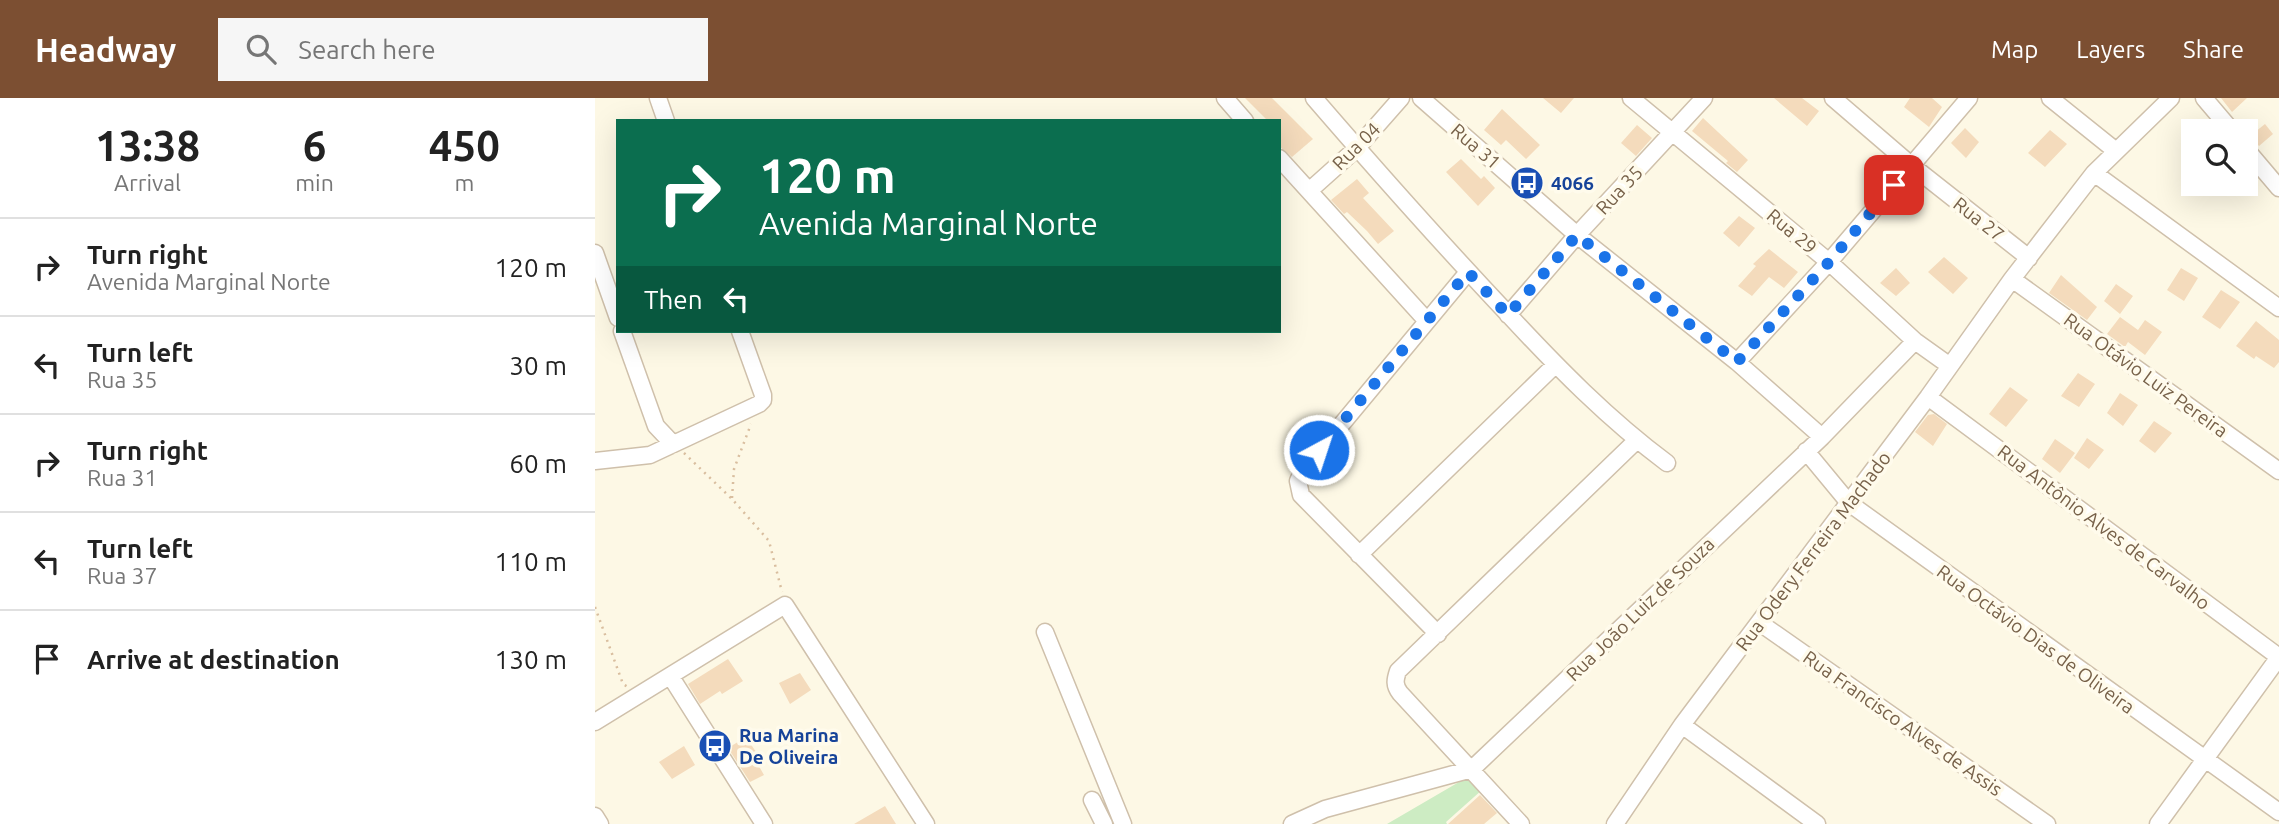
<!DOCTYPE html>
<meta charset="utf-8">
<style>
:root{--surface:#fff;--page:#f6f6f6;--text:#222;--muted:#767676;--line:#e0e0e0;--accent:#7c4f32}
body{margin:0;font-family:Ubuntu,sans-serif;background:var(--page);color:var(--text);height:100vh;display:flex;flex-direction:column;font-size:26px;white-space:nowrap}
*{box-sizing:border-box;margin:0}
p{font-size:23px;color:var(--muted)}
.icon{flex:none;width:38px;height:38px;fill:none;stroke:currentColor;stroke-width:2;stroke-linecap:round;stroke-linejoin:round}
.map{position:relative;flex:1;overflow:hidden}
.drawer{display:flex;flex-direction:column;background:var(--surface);width:595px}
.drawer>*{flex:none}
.hud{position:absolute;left:21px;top:21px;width:665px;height:214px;border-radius:0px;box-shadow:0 7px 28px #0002;background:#0b6e4f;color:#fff;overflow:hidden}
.fabs{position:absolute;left:1586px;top:21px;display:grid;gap:14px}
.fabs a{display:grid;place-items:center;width:77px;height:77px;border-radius:0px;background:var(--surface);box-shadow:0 7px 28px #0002;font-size:35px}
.pin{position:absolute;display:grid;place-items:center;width:60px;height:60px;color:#fff;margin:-30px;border-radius:14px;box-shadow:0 4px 10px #0006}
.me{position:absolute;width:77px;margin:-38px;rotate:40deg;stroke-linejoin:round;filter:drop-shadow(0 0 5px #0008)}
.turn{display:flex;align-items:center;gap:24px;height:147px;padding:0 28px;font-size:32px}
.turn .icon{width:91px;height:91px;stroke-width:2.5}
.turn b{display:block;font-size:49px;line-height:60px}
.then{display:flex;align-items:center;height:66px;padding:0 28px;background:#0003;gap:14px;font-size:26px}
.eta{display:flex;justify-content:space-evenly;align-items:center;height:119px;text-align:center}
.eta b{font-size:42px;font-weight:700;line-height:49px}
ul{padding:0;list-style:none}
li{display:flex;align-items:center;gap:21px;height:98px;padding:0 28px;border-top:2px solid var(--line)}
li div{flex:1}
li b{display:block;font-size:26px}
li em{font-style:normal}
header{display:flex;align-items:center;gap:42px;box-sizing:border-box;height:98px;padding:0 35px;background:var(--accent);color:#fff}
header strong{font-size:33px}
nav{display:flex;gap:38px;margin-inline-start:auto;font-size:24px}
.search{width:490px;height:63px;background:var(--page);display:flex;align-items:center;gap:18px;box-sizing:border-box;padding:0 24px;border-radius:0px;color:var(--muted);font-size:26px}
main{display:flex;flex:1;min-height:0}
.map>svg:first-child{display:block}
.green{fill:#cdecc3}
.building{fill:#f4dbbc}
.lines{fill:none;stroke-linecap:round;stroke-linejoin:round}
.minor-casing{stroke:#cfc0ab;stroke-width:19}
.path{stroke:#d9be9f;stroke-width:2.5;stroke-dasharray:2 5;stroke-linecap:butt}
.minor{stroke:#fff;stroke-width:16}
.route{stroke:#1a73e8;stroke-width:12;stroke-dasharray:0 21.6}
.labels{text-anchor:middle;stroke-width:7;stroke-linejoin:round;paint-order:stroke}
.street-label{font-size:19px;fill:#776149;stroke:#fffbec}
.transit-label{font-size:19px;font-weight:bold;fill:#164399;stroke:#fffbec;text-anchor:start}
</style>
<header>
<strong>Headway</strong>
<div class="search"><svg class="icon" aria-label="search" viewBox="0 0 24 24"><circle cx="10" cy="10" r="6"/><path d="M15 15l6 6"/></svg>Search here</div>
<nav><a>Map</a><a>Layers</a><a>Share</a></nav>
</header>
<main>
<section class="drawer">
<div class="eta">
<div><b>13:38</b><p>Arrival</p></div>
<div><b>6</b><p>min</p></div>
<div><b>450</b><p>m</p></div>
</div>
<ul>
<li><svg class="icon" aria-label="right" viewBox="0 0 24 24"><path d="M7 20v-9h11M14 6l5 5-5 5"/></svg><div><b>Turn right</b><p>Avenida Marginal Norte</p></div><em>120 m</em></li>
<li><svg class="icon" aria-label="left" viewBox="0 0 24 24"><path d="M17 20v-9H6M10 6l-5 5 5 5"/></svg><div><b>Turn left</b><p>Rua 35</p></div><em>30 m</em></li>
<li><svg class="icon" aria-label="right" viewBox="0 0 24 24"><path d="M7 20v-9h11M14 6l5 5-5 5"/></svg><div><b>Turn right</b><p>Rua 31</p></div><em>60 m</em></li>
<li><svg class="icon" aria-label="left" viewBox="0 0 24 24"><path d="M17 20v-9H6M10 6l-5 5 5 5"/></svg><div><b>Turn left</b><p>Rua 37</p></div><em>110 m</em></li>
<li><svg class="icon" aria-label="arrive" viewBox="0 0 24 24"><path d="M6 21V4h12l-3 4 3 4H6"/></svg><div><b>Arrive at destination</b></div><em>130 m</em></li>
</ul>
</section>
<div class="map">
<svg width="1684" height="726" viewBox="0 0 1684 726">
<rect width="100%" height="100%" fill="#fdf8e5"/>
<path class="green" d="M876 677 888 691 851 724 852 726H792Z"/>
<path class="building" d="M650 0H677L718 41 697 59 684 48V23H673Z
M948 0H979L966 15Z
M1179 0H1207L1224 13 1212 28Z
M1315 0H1337L1347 9 1334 29 1309 9Z
M1626 0H1652L1637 14Z
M907 11 945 47 931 61 911 42 906 47 889 32Z
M1108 20 1153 62 1142 74 1131 65 1133 63 1097 33Z
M1670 26 1678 36 1664 48 1655 38Z
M1042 27 1057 40 1041 58 1026 45Z
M1370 30 1384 44 1371 60 1356 45Z
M1455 32 1472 46 1450 69 1433 55Z
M866 61 886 81 889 78 900 90 883 108 851 74Z
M762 81 774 95 768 100 799 133 783 146 772 133 752 114 749 116 736 102Z
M1144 118 1160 130 1144 149 1128 135Z
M1174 151 1203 174 1189 190 1174 179 1157 198 1143 188 1161 168 1158 166Z
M1349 159 1373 180 1358 196 1333 174Z
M1301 170 1315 185 1301 198 1285 185Z
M1586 170 1603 180 1589 203 1572 192Z
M1466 177 1502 209 1492 222 1454 195Z
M1521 186 1538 198 1525 216 1509 203Z
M1626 192 1645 204 1625 231 1607 219Z
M1525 219 1543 232 1550 222 1567 234 1550 257 1533 244 1530 249 1512 236Z
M1661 223 1684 242V264L1679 270 1661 258 1659 261 1641 248Z
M1483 275 1500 286 1484 309 1466 298Z
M1415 289 1433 302 1411 329 1394 316Z
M1525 295 1543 307 1528 328 1512 315Z
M1339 316 1352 326 1338 348 1320 334 1333 317Z
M1559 323 1577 335 1560 355 1544 343Z
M1492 340 1509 352 1494 371 1479 360Z
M1460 341 1480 355 1465 375 1447 361Z
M133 561 148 583 127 596 125 593 105 606 93 586Z
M205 575 216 592 195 606 184 585Z
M151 639 161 654 157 656 169 677 155 684 133 650Z
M89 648 100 667 77 681 64 664Z
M885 697 902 715 889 726H853Z
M290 708 301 726H259Z"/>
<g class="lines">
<defs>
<path id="minor" d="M63 0 71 23
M630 0 650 23
M719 0C782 73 846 145 912 215 962 269 1013 321 1072 365
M826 0 982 137 1142 264 1227 339
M1036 0 1234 164 1320 243 1355 268
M1238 0 1316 67 1434 160
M1455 0 1521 53
M1609 0 1637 33
M1650 50 1684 90
M684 60 832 223
M1499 75 1684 210
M714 93 762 50 806 0
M0 155 23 220
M1417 181 1684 373
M913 217 982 137 1109 0
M27 233 61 328 78 346
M1142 264 1234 164 1374 0
M1333 299 1684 559
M1211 353 1254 405 1684 714
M0 363 55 357 164 306 168 302V297L145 233
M764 457 960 267
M1165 525 1452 726
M450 534 528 726
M843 536 706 397 703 383 707 374 873 174
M76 579 169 726
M0 624 190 507 331 726
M1087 627 1222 726
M497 702 509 726
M0 718 5 726
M697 726 730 711 877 671 1227 339 1320 243
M926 726 805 595C799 587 800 582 803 573L1042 342
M1020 726 1087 627 1333 299 1417 181 1499 75 1576 0
M1563 726 1684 559"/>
</defs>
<use href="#minor" class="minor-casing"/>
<path class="path" d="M89 355 137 401 174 443 187 494
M137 400 139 371 156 326
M0 509 28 586 33 589"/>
<use href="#minor" class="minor"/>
</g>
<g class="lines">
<path class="route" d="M724 352 873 174 913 217 982 137 1142 264 1234 164 1299 87"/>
</g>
<defs>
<symbol id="bus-disc" viewBox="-11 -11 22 22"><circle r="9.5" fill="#1a4fb4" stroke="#fffbec"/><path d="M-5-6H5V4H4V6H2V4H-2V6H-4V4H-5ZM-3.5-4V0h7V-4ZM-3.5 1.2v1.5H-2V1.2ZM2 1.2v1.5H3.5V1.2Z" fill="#fff"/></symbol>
</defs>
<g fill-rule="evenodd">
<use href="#bus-disc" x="913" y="66" width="38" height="38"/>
<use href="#bus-disc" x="101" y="629" width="38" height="38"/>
</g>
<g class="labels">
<g class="street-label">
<text transform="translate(761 48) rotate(-45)" y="7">Rua 04</text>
<text transform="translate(881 48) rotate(41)" y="7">Rua 31</text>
<text transform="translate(1024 92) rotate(-47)" y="7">Rua 35</text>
<text transform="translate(1384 121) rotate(38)" y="7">Rua 27</text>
<text transform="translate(1197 133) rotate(40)" y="7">Rua 29</text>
<text transform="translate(1551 277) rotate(36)" y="7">Rua Otávio Luiz Pereira</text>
<text transform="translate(1509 429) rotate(37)" y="7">Rua Antônio Alves de Carvalho</text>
<text transform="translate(1218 453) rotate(-53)" y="7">Rua Odery Ferreira Machado</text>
<text transform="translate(1045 511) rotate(-44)" y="7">Rua João Luiz de Souza</text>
<text transform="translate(1441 541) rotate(36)" y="7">Rua Octávio Dias de Oliveira</text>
<text transform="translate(1308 625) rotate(35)" y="7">Rua Francisco Alves de Assis</text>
</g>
<g class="transit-label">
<text x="956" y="92">4066</text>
<text x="144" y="644">Rua Marina<tspan x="144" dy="22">De Oliveira</tspan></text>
</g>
</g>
</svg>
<div class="fabs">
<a><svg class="icon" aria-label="search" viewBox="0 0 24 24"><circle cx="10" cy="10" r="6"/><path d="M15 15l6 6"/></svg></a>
</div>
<div class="pin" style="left:1299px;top:87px;background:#d93025"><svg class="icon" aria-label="arrive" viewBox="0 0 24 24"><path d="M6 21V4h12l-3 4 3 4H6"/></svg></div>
<svg class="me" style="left:724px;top:352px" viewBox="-20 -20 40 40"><circle r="17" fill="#1a73e8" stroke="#fff" stroke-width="3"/><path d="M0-11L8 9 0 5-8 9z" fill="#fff"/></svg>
<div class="hud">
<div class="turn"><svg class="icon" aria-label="right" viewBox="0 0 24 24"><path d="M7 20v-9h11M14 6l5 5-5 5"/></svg><div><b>120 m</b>Avenida Marginal Norte</div></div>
<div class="then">Then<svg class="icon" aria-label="left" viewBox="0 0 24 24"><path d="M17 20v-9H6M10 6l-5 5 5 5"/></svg></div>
</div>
</div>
</main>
